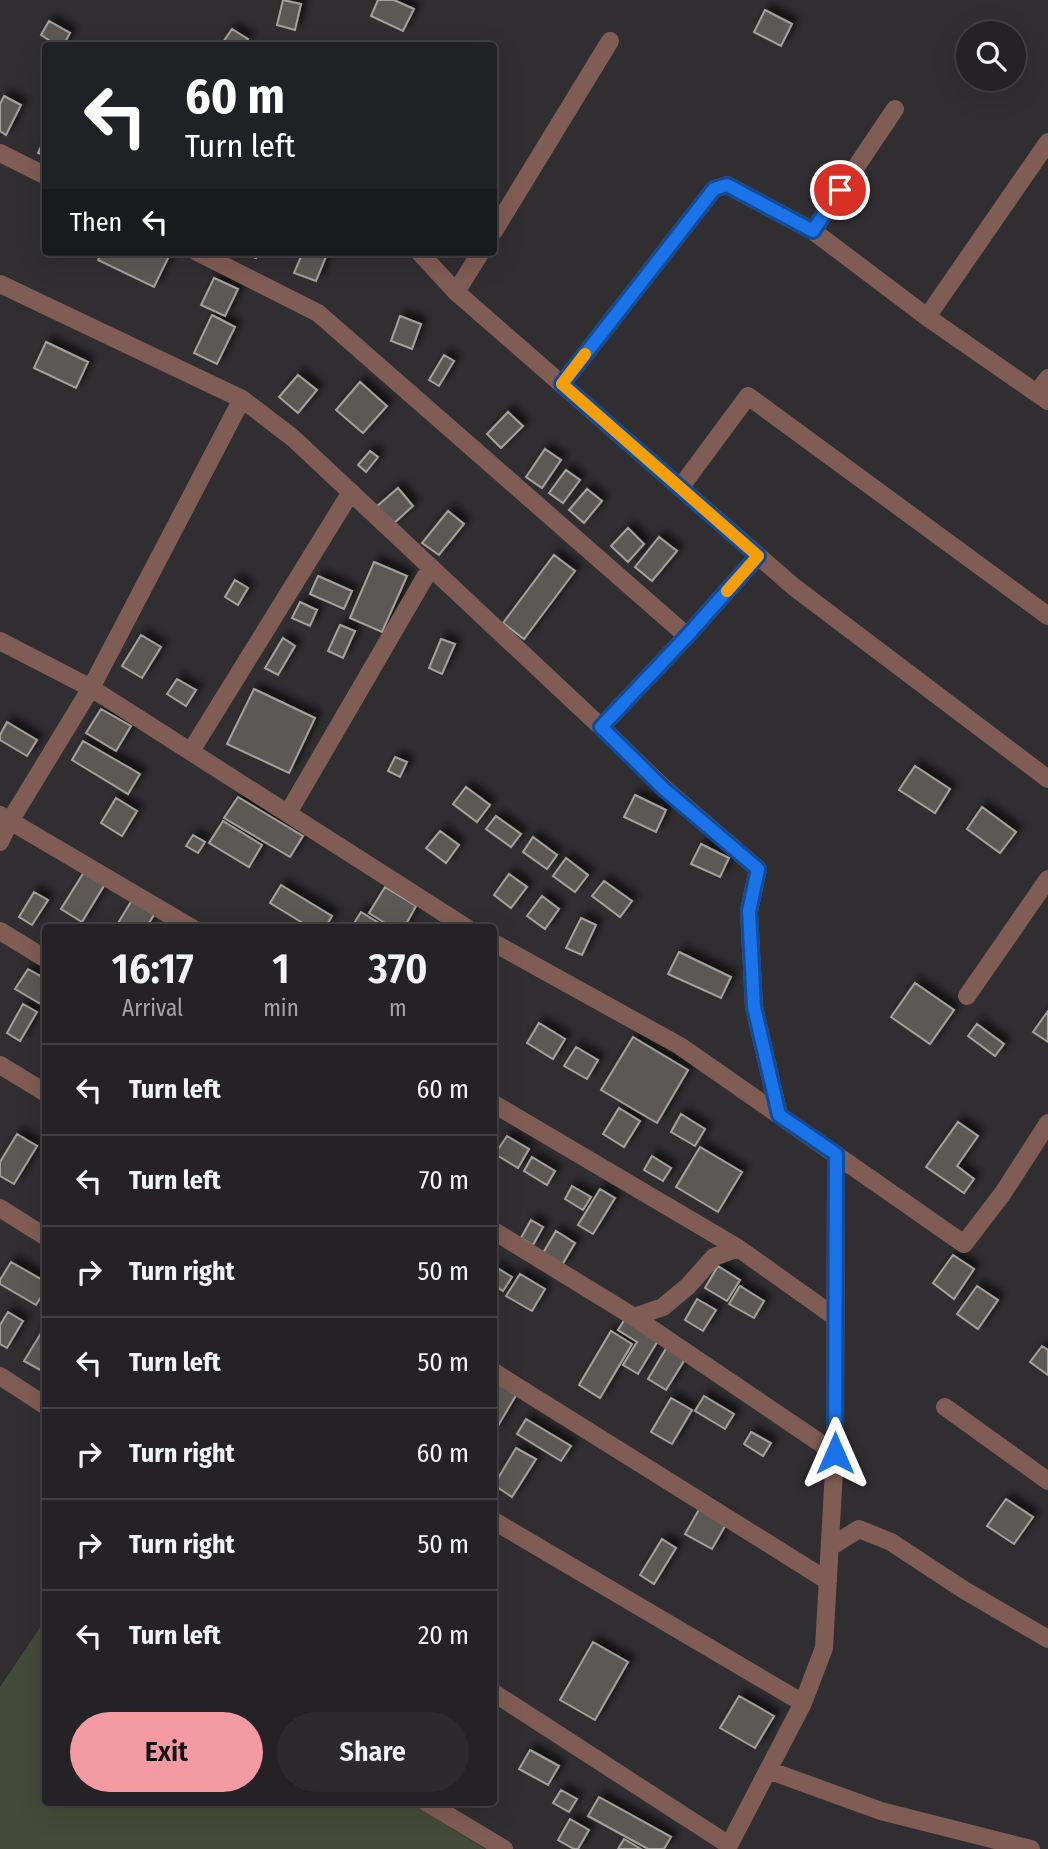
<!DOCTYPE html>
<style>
:root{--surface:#242225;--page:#2c2a2d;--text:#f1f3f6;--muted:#a3a4a7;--line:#413f42;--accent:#f49aa2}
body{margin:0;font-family:"Fira Sans Condensed",sans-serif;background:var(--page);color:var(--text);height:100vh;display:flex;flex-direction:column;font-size:26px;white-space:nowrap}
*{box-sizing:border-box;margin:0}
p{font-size:23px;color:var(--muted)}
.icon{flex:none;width:38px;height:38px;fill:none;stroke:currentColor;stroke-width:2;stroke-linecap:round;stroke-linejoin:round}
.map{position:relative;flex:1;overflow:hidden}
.details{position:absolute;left:42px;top:924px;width:455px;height:882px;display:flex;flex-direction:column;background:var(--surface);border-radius:7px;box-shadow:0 7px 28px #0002,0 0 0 2px var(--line)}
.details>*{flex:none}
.guide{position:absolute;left:42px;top:42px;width:455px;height:214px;border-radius:7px;box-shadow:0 7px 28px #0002,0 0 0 2px var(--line);background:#202124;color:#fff;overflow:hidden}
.tools{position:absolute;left:956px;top:21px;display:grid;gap:14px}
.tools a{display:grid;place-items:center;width:70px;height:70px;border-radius:50%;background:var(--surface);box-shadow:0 7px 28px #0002,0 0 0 2px var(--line);font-size:35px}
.pin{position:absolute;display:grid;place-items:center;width:60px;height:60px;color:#fff;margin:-30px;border:4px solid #fff;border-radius:50%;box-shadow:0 2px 7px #0007}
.me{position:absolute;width:77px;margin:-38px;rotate:0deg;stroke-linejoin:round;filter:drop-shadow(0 0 5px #0008)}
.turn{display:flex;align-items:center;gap:24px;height:147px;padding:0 28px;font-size:32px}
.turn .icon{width:91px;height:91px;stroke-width:2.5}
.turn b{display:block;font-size:49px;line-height:60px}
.then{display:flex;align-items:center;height:66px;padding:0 28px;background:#0003;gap:14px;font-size:26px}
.eta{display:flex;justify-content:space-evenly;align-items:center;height:119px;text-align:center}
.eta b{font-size:42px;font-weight:600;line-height:49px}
.button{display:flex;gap:14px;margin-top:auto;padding:14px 28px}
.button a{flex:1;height:80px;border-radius:42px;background:var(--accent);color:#111;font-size:28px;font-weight:600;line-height:80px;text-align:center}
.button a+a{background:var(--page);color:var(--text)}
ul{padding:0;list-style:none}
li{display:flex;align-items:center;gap:21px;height:91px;padding:0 28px;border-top:2px solid var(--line)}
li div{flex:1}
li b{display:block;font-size:26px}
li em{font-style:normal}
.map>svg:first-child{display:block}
.green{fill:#454b3a}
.building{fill:#5c5855;stroke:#a5a19d;stroke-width:2;filter:url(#shadow)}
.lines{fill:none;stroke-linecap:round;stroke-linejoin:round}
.minor{stroke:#805d54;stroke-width:18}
.route-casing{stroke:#114b97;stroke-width:18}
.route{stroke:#1a73e8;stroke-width:12}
.slow{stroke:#f59e0b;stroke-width:12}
</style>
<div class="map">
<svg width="1048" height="1849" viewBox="0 0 1048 1849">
<defs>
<filter id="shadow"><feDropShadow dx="6" dy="-6" stdDeviation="3.5" flood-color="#0009"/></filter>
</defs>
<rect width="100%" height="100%" fill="#302e31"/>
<path class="green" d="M45 1620 46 1802 411 1803 485 1849H0V1687Z"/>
<path class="building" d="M283 0 301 4 295 30 277 25Z
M378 0H394L414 9 403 31 371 16Z
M765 10 792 24 781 46 754 32Z
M49 21 70 33 63 46H58L41 35Z
M232 29 248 39 243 46 221 45Z
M4 96 21 105 6 135 0 131V104Z
M46 136V156L38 153Z
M102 252H171L154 287 98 260Z
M244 252H258L256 258 243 254Z
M303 252H328L316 281 294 273Z
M214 278 238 289 225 316 201 305Z
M212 315 235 327 217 364 194 353Z
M400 316 421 324 412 349 391 341Z
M46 342 88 362 76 388 34 368Z
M444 355 454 361 439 386 429 380Z
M298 375 317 390 298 413 279 397Z
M360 382 387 406 363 433 336 410Z
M508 412 523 426 501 448 487 434Z
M545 449 561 460 542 488 526 477Z
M370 451 378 457 366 472 358 465Z
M566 470 580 480 563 503 549 493Z
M398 488 413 506 392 525 376 507Z
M587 489 602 501 584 523 569 510Z
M448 511 464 524 439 555 422 543Z
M628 528 644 544 628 562 611 546Z
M659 537 677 551 652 581 635 567Z
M554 555 575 571 524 639 503 623Z
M374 562 407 576 382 632 350 618Z
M318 576 352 591 344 609 310 594Z
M235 580 248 588 238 605 225 597Z
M300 602 317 610 310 626 292 618Z
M340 625 355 631 343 658 328 651Z
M141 635 161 647 142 678 122 666Z
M283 638 295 646 278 675 265 668Z
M441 639 455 644 442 674 429 668Z
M177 679 196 690 186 706 167 694Z
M254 689 315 718 289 773 227 744Z
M101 709 131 726 116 751 86 733Z
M7 722 37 740 27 756 0 740V735Z
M83 741 140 774 128 794 72 760Z
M395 757 407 762 400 777 388 771Z
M915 766 950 789 935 813 899 790Z
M466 787 490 805 477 822 453 804Z
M635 795 666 810 656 832 624 817Z
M238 797 303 836 290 857 224 818Z
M116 798 137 811 122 836 101 823Z
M982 807 1016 832 1000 853 967 829Z
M496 816 521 834 511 847 486 829Z
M223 821 262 845 249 867 209 843Z
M440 831 459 845 446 863 426 848Z
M193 835 205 842 198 853 186 846Z
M533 837 557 855 547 869 523 852Z
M701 844 729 858 720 877 691 864Z
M566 858 588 875 575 892 553 876Z
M84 872 105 884 82 922 61 909Z
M509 874 527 887 511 908 494 895Z
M604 881 632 901 620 917 592 896Z
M281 885 332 916 325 928H311L270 903Z
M385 887 416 906 404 928H393L369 913Z
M34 892 48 900 32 925 19 917Z
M542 896 559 909 545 929 527 916Z
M132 900 155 913 146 928H115Z
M361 912 387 928H351Z
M581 918 596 925 582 955 566 948Z
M679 952 731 977 721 998 668 974Z
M28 969 46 979V1007L15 989Z
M915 983 954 1010 930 1044 891 1017Z
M23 1004 37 1012 20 1041 7 1033Z
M1048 1011V1042L1033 1032Z
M539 1023 565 1039 553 1059 527 1043Z
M977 1024 1004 1044 995 1056 968 1036Z
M633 1037 688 1070 657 1123 601 1090Z
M576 1047 598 1060 587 1079 564 1066Z
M619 1108 640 1121 624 1147 603 1134Z
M681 1114 705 1129 695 1146 671 1132Z
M958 1122 978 1136 957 1166 974 1179 964 1193 926 1167Z
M17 1134 37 1146 14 1184 0 1176V1162Z
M507 1136 529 1149 518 1168 495 1154Z
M700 1147 742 1172 718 1212 676 1187Z
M652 1156 671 1168 663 1181 644 1170Z
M532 1157 555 1171 547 1185 524 1171Z
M572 1186 591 1197 583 1210 565 1199Z
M600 1189 615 1198 593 1234 578 1225Z
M531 1220 543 1227 533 1245 521 1238Z
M556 1231 575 1243 562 1265 543 1253Z
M953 1255 974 1269 954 1299 933 1283Z
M11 1262 46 1282V1289L36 1305 0 1284V1280Z
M494 1266 512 1277 503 1291 494 1285Z
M718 1266 740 1280 727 1301 705 1288Z
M520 1274 545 1289 532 1311 506 1296Z
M740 1286 764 1301 754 1318 729 1304Z
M977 1286 998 1300 978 1329 957 1314Z
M697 1299 716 1310 703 1331 685 1320Z
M8 1312 23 1321 7 1348 0 1344V1325Z
M625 1319 659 1339 638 1374 623 1365 637 1342 618 1330Z
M611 1331 632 1344 600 1398 579 1385Z
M41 1333 46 1336V1373L24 1361Z
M668 1345 687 1356 666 1390 648 1379Z
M1042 1346 1048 1350V1375L1030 1362Z
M494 1378 518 1392 495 1431 494 1430Z
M704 1396 734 1414 725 1429 695 1411Z
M671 1398 692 1410 672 1444 651 1432Z
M526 1419 571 1446 561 1461 517 1434Z
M751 1432 771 1443 763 1456 744 1444Z
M516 1448 536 1459 512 1497 494 1485Z
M1006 1499 1033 1517 1014 1544 987 1526Z
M701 1506 728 1521 712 1549 685 1534Z
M662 1539 676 1548 654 1584 640 1575Z
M593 1642 628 1662 595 1720 560 1700Z
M739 1696 774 1716 755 1748 720 1728Z
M530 1750 559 1766 548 1785 519 1769Z
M561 1790 577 1799 569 1812 553 1803Z
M599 1797 671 1837 664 1849H648L588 1816Z
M570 1819 589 1830 578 1849H574L558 1840Z
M624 1839 641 1849H618Z"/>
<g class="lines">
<path class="minor" d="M0 153 46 176
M494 231 610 41
M813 231 895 109
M197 252 318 313 687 636
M419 252 456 292 794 587 1048 779
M0 284 242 399 293 438 601 727 665 789 758 869 749 911 754 1007 779 1115
M456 292 481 252
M927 317 1048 142
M562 384 714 189 727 185 813 231 927 317 1048 401
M1037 393 1048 378
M680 488 748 396 1048 616
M0 641 91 688 467 928
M601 727 687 636 758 556
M191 751 351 492
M288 813 431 567
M0 815 192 928
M0 842 10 821 91 688 242 399
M0 931 46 959
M494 943 680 1046 964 1244 1003 1193 1048 1123
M967 996 1048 879
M0 1065 46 1093
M494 1104 738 1248 835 1317
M0 1208 46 1237
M494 1231 634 1317 663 1307 688 1286 714 1257 738 1248
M634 1317 835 1453
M494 1372 828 1581
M0 1376 46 1406
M945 1407 1048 1481
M494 1521 803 1703
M830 1547 859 1529 891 1542 964 1590 1048 1639
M494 1693 729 1845
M768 1770 881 1811 1031 1849
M426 1802 504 1849
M727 1849 803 1703 824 1648 835 1453 836 1154"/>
</g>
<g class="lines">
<defs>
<path id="route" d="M835 1453 836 1154 779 1115 754 1007 749 911 758 869 664 789 601 727 687 636 758 556 562 384 714 189 727 185 813 231 840 190"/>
</defs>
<use href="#route" class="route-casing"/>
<use href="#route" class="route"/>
<path class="slow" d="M585 354 562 384 758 556 727 591"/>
</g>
</svg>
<div class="tools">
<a><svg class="icon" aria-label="search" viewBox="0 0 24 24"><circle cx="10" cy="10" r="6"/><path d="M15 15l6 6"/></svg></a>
</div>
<div class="pin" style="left:840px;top:190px;background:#d93025"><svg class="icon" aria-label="arrive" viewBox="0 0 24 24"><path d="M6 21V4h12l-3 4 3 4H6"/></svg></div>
<svg class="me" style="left:835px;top:1453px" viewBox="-20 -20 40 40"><path d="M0-17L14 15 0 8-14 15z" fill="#1a73e8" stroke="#fff" stroke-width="4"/></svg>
<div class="guide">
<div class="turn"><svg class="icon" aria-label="left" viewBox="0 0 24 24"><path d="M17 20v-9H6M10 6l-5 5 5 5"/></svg><div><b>60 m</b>Turn left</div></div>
<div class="then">Then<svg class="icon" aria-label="left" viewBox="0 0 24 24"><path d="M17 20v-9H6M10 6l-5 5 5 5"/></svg></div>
</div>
<section class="details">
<div class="eta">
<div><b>16:17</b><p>Arrival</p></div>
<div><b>1</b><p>min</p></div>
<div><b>370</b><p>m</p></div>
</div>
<ul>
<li><svg class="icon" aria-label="left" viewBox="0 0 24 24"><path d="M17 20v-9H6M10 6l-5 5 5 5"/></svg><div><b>Turn left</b></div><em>60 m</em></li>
<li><svg class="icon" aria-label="left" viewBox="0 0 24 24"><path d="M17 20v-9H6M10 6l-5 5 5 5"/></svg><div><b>Turn left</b></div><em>70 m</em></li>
<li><svg class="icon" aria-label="right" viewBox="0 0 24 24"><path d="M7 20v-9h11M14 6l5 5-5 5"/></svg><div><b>Turn right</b></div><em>50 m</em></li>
<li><svg class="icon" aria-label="left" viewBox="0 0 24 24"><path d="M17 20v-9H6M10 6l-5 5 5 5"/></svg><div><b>Turn left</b></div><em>50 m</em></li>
<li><svg class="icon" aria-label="right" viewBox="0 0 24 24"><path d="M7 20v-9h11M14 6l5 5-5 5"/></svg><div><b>Turn right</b></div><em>60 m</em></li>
<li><svg class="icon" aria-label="right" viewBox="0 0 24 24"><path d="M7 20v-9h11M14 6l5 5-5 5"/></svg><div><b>Turn right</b></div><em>50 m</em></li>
<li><svg class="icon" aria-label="left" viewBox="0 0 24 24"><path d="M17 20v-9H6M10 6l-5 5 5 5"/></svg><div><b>Turn left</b></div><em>20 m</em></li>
</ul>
<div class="button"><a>Exit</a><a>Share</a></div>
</section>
</div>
